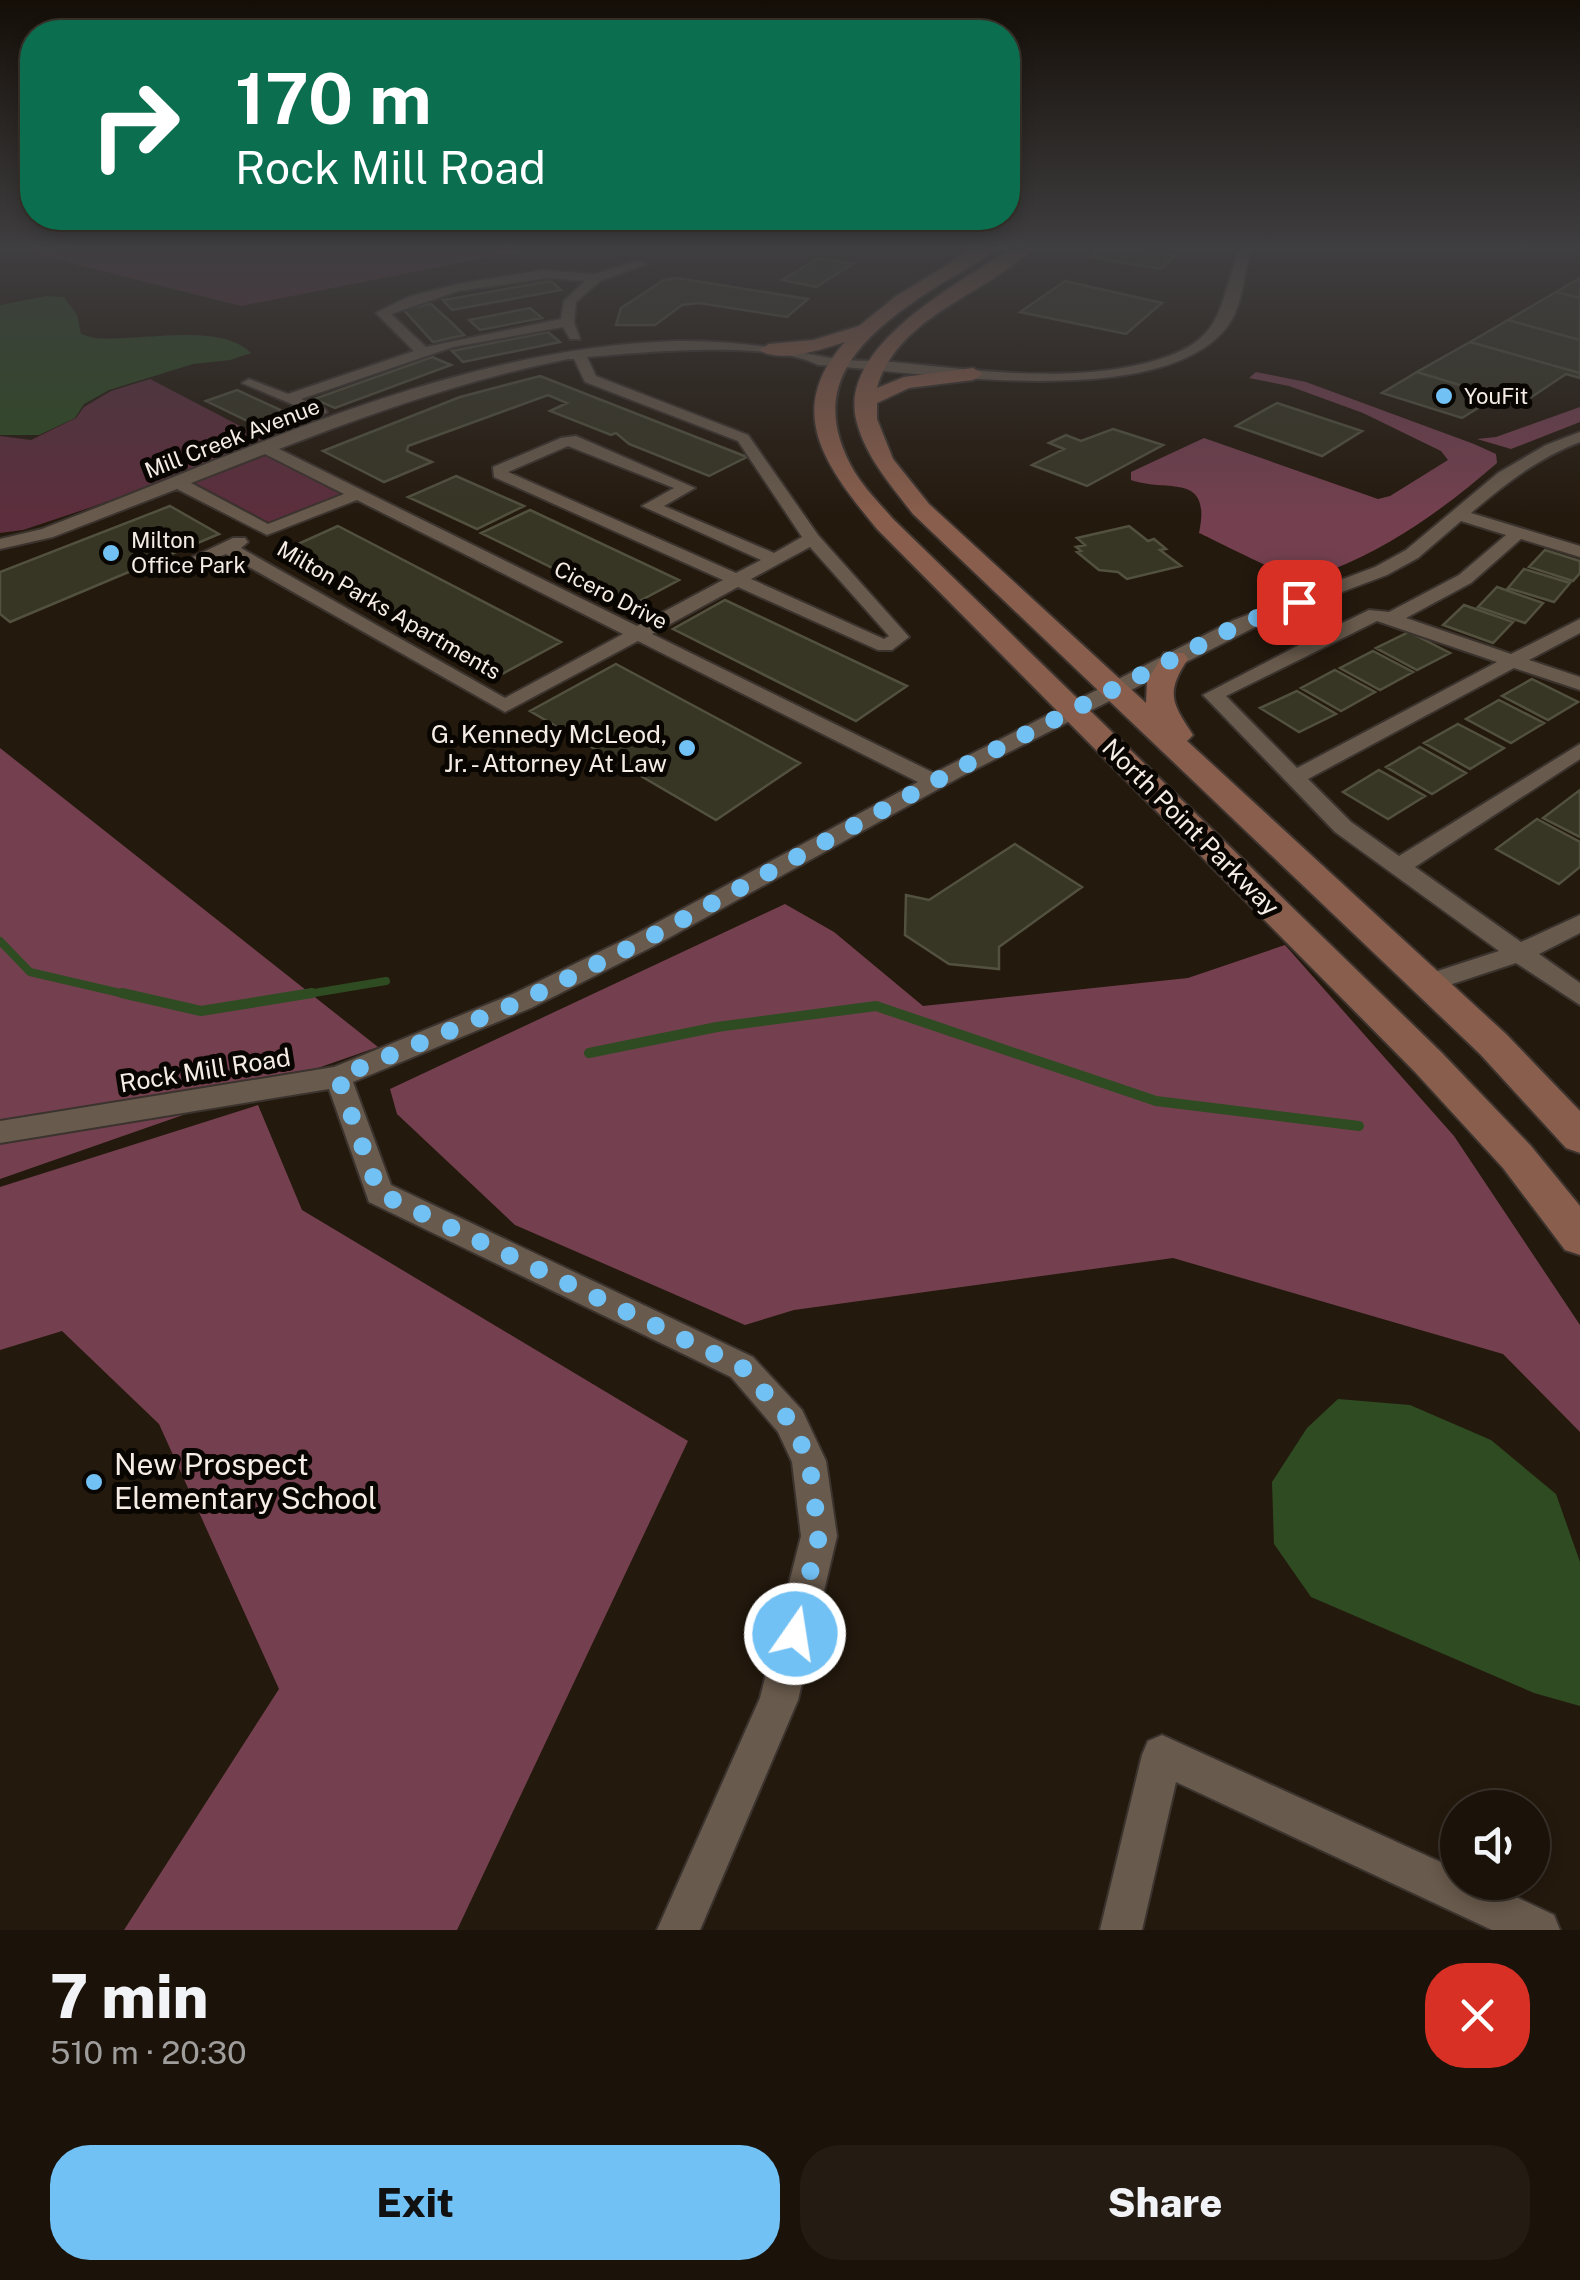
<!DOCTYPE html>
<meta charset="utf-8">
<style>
:root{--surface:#1b130a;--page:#241c13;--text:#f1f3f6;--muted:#a09e9c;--line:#39322b;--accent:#72c1f5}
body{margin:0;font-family:"Public Sans",sans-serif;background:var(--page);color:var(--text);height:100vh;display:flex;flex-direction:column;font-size:38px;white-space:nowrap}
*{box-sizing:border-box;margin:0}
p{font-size:32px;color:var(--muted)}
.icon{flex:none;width:55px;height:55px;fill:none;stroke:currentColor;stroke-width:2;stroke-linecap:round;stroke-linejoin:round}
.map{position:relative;height:1930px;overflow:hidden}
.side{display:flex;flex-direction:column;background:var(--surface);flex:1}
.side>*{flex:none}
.banner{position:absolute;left:20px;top:20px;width:1000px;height:210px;border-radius:40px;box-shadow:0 5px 15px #0003,0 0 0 2px var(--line);background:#0b6e4f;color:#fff;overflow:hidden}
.tools{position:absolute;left:1440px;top:1790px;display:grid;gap:20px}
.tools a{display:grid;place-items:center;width:110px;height:110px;border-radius:50%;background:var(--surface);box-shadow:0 5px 15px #0003,0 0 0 2px var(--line);font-size:50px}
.pin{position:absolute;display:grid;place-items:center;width:85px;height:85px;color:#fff;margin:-42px;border-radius:20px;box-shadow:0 5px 15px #0006}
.me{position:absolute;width:110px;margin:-55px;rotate:13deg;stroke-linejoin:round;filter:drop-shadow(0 0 8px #0008)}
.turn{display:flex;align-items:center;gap:35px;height:210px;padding:0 50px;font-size:45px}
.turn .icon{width:130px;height:130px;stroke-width:2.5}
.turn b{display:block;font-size:70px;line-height:85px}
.round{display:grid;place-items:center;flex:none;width:105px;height:105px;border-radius:40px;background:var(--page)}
.overview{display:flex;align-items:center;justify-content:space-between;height:170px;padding:0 50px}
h1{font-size:60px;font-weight:800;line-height:75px}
.action{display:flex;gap:20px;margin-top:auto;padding:20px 50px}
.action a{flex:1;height:115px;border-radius:40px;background:var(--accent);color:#111;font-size:40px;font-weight:800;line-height:115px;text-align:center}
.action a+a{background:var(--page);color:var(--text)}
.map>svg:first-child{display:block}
.green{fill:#5d2e3d}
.forest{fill:#744050}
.water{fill:#2e4b22}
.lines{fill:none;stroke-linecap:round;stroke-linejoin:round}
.stream-far1{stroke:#2e4b22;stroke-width:8}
.stream{stroke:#2e4b22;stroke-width:10}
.building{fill:#373524;stroke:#52513f;stroke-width:2.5}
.street-casing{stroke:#3b332e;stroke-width:4}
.secondary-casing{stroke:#3b332e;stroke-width:4}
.street{fill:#685a4c;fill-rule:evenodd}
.secondary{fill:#895e4c;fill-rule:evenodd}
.route{stroke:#72c1f5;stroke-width:18;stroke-dasharray:0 32.4}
.poi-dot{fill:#72c1f5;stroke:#090602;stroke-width:4}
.labels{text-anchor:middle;stroke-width:10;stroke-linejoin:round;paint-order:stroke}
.far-poi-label{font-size:22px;fill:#f5ede5;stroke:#090602;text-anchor:start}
.far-street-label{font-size:22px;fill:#f5ede5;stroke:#090602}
.poi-label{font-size:25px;fill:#f5ede5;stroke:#090602;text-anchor:end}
.street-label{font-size:25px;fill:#f5ede5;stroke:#090602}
.near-poi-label{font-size:30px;fill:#f5ede5;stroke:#090602;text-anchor:start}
</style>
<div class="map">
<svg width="1580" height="1930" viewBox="0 0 1580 1930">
<rect width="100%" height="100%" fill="#24190d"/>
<path class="green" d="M7 247H541L241 306Z
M150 379 271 442 89 508 23 530 0 533V436L31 440 76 418 84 407 111 391Z
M268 455 345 494 272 524 195 483Z"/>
<path class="forest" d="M1256 372 1306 382 1474 444 1496 454 1497 463C1449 505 1394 545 1334 569 1326 573 1314 580 1305 580 1293 581 1217 541 1199 533 1212 471 1168 493 1131 480V472L1204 438 1378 499 1390 496 1448 460 1441 451 1363 413 1289 386 1249 378Z
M1580 407V422L1511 449 1477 439 1496 437Z
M0 748 378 1047 0 1179Z
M785 904 834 932 923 1006 1188 978 1285 945 1454 1136 1580 1325V1432L1503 1354 1173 1258 794 1310 745 1325 515 1225 397 1114 390 1089Z
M258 1105 302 1210 688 1441 457 1930H124L279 1689 159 1424 62 1331 0 1350V1187Z"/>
<path class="water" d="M47 296 64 297 77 315 81 334 94 338C138 342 220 321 251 353L230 360 193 364 109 390 84 404 75 418 39 435H0V305Z
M1338 1399 1410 1405 1491 1440 1556 1494 1580 1562V1706L1534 1693 1311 1597 1274 1544 1272 1482 1307 1428Z"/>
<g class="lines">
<path class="stream-far1" d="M0 941 30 972 133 996
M296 996 386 981"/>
<path class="stream" d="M122 993 201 1011 312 993
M589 1053 717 1027 876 1006 1156 1101 1359 1126"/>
</g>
<path class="building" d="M1099 247H1113L1175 256 1161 269 1090 257Z
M819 258 853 264 816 287 782 280Z
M677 278 808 299 787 317 699 303 682 305 655 325H616L621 308 664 280Z
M1580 278V298L1556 292Z
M551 281 561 290 452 310 443 300Z
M1065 281 1162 303 1126 334 1020 312Z
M1556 292 1580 298V340L1508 320Z
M431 304 453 324 464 335 433 342 403 309Z
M530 308 542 318 480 330 469 320Z
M1508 320 1580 340V373L1470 342Z
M548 332 560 342 463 362 452 351Z
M1470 342 1580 373V378L1566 374 1521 404 1417 372Z
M432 357 451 365 335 408 314 399Z
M1417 372 1512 401 1507 405 1491 400 1462 418 1382 393Z
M540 376 747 457 709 476 629 444 616 433 611 435 550 411 567 403 548 395 408 446 407 451 432 462 384 482 323 451 460 397Z
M237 390 302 420 270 432 206 401Z
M1277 403 1362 431 1322 456 1236 426Z
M1113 429 1163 445 1087 486 1032 465 1064 449 1049 443 1066 435 1081 441Z
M456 476 524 506 477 529 408 497Z
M170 506 219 534 10 622 0 614V572Z
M530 510 679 580 630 606 481 533Z
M338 526 561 642 502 674 280 552Z
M1129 526 1148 541 1154 539 1166 549 1160 550 1181 566 1127 579 1118 572 1099 570 1077 552 1081 551 1076 547 1085 545 1077 538Z
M1545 550 1580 561V573L1573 581 1529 567Z
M1524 569 1570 583 1554 602 1508 588Z
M1497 587 1543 603 1525 623 1478 607Z
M725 600 907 686 856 721 673 629Z
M1464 605 1513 622 1493 643 1443 625Z
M1409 632 1450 653 1417 670 1376 648Z
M1373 651 1413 672 1380 690 1340 668Z
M616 664 800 763 716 820 530 711Z
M1335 670 1375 692 1341 711 1301 688Z
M1532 679 1578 702 1548 720 1502 696Z
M1297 691 1336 714 1299 732 1260 708Z
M1499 700 1544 723 1511 743 1466 719Z
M1458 724 1504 748 1470 769 1424 743Z
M1420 747 1466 773 1432 794 1386 767Z
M1379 770 1425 796 1388 819 1343 792Z
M1580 790V837L1543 818Z
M1537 819 1580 842V867L1559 884 1496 849Z
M1015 844 1082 887 999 947V969L949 964 905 935 906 895 929 900Z"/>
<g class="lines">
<defs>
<path id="street" d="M1240 247H1252C1243 272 1244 305 1227 327 1159 414 917 371 818 365 771 340 643 352 587 357L596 376 748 435 818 535 909 637 892 650H878L738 587 652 634 934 773 1234 620 1375 567 1406 550 1498 473 1546 445 1580 432V442C1538 458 1505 484 1471 513L1580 546V557L1521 539 1471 583 1406 618 1511 654 1580 619V633L1529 660 1580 677V690L1514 668 1308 779 1351 822 1399 856 1580 744V759L1415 867 1521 942 1580 915V933L1539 954 1580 983V1005L1516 963 1428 992 1419 989 1415 983 1419 977 1499 951 1335 832 1203 695 1307 641 1269 620 962 776 654 946 531 1008 353 1082 391 1185 753 1357 802 1410 826 1461 837 1536 798 1700 700 1930H657L760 1698 801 1536 792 1462 778 1432 731 1377 369 1202 329 1089 0 1143V1121L334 1067 513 994 636 934 918 782 638 641 505 712 226 554 183 571 174 566 233 538H245L248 542 241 548 505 698 623 634 357 500 267 535 177 489 53 537 0 549V539L42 529C244 452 456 348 676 341 726 340 777 347 825 357 847 362 871 360 893 362 973 370 1063 383 1142 364 1225 344 1216 314 1240 247ZM568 359H574L585 382 738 441 802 537 774 553 664 506 695 488 576 436 561 438 493 467 494 477 723 580 637 626 279 449C374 412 468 379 568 359ZM568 446 674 488 642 506 761 560 736 573 508 472ZM265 454 344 494 268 524 191 483ZM1461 521 1506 535 1459 575 1389 612 1369 610 1322 633 1286 613 1387 575 1418 558ZM810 547 889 636 884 639 751 579ZM1377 621 1497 662 1297 768 1226 696Z
M637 261 647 264 600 281 576 302 574 322 580 339H570L563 327 453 347 301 399 325 409 327 412 320 416 242 383 249 379 288 394 414 351 376 313 408 297 458 284 542 270 595 274ZM548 278 585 281 564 301 561 319 426 347 391 314 458 291Z
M1162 1735 1458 1870V1882H1484L1554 1915 1560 1930H1492L1176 1782 1142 1930H1100L1142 1755 1148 1741Z"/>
<path id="secondary" d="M976 247H996C979 264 952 276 931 290 863 335 804 385 854 471 864 488 880 504 893 519L1441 1052 1531 1146 1580 1206V1255L1565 1250 1503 1168 1415 1072 877 529C828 469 782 412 845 342 823 349 779 364 759 350L769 344 813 340 859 326 895 297Z
M1015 247H1034C986 295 898 315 877 388L904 377 973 368 983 374 973 380 909 388 877 403V419L893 459 929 504 1146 703 1147 681 1164 653H1184L1188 659C1165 693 1172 703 1193 735L1187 741 1506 1034 1580 1111V1153L1566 1148 1480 1054 913 514C891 485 867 459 857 423 835 346 961 282 1015 247Z"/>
</defs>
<use href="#street" class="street-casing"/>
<use href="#secondary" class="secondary-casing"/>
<use href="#street" class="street"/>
<use href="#secondary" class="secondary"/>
</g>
<linearGradient id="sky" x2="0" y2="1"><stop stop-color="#140e07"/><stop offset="0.48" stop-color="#3f3e40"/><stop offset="1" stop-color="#3f3e40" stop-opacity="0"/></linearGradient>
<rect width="1580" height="517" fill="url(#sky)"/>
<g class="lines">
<path class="route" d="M795 1634 819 1536 809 1460 790 1421 742 1367 379 1193 338 1077 522 1001 645 940 954 771 1241 624 1299 602"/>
</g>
<g class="poi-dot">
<circle cx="1444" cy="396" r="10"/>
<circle cx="111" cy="553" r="10"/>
<circle cx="687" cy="748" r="10"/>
<circle cx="94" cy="1482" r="10"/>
</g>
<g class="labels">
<g class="far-poi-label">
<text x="1464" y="404">YouFit</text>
<text x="131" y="548">Milton<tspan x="131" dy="25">Office Park</tspan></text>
</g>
<g class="far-street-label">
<text transform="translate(232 438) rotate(-21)" y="8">Mill Creek Avenue</text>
<text transform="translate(611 595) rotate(27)" y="8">Cicero Drive</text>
<text transform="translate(389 610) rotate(30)" y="8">Milton Parks Apartments</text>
</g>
<g class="poi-label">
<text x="667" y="743">G. Kennedy McLeod,<tspan x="667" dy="29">Jr. - Attorney At Law</tspan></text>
</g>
<g class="street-label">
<text transform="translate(1191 827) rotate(45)" y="9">North Point Parkway</text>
<text transform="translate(205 1070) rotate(-9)" y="9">Rock Mill Road</text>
</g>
<g class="near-poi-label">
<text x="114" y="1475">New Prospect<tspan x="114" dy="34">Elementary School</tspan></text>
</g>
</g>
</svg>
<div class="tools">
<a><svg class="icon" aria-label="sound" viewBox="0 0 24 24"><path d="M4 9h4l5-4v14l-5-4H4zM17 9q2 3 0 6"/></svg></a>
</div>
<div class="pin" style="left:1299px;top:602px;background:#d93025"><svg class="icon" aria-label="arrive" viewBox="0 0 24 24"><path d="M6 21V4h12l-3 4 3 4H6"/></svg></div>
<svg class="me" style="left:795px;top:1634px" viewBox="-20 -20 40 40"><circle r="17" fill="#72c1f5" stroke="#fff" stroke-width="3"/><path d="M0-11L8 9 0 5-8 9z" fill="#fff"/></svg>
<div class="banner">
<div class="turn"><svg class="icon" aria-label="right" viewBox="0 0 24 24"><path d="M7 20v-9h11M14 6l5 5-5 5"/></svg><div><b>170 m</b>Rock Mill Road</div></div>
</div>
</div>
<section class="side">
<div class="overview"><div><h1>7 min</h1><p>510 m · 20:30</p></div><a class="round" style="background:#d93025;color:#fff"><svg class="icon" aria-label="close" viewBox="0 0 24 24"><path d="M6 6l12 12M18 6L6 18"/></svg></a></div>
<div class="action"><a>Exit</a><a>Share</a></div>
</section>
